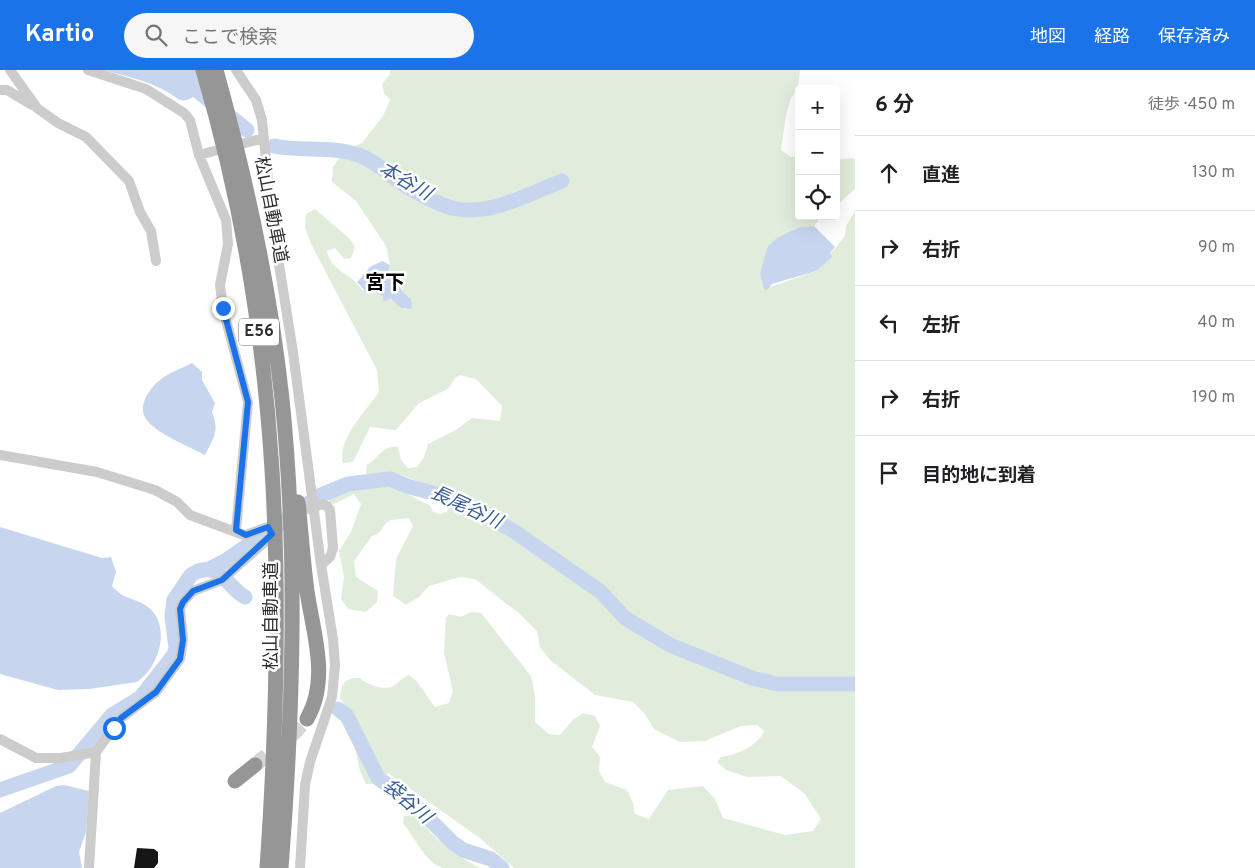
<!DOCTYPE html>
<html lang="ja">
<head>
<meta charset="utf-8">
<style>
  body { margin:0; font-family:Overpass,"Noto Sans JP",sans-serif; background:#f6f6f6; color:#202124 }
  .controls { position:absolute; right:15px; top:15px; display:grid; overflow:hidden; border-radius:5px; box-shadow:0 5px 20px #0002 }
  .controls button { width:45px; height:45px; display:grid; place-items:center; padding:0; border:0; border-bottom:1px solid #e0e0e0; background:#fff; color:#202124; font:25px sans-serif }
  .stop { position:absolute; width:15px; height:15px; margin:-11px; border:4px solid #1a73e8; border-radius:50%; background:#fff }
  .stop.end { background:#1a73e8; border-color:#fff; box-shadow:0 1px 5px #0008 }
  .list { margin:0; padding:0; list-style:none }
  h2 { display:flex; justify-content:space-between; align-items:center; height:65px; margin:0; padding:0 20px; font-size:21px }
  h2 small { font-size:16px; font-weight:400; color:#757577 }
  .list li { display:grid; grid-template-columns:32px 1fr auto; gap:15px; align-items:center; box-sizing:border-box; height:75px; padding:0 20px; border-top:1px solid #e0e0e0 }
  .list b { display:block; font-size:19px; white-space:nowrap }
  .list em { font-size:16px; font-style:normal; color:#757577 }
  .icon { flex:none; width:28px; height:28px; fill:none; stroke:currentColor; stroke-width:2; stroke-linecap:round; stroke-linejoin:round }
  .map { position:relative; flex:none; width:855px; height:798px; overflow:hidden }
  header { display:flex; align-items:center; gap:30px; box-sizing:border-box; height:70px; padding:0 25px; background:#1a73e8; color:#fff }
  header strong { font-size:24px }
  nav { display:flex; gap:28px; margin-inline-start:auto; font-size:18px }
  .search { width:350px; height:45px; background:#f6f6f6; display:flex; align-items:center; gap:12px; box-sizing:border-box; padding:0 18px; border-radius:28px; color:#757577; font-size:19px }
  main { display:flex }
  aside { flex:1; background:#fff }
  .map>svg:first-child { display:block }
  .green { fill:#e1eddc }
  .water { fill:#c7d6ee }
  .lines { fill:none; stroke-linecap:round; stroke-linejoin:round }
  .river { stroke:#c7d6ee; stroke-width:15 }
  .building { fill:#161616 }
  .highway-tunnel { stroke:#d5d5d5; stroke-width:15; stroke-dasharray:15 8; stroke-linecap:butt }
  .minor { stroke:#ccc; stroke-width:10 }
  .highway { stroke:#969696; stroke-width:15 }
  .route { stroke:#1a73e8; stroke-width:6 }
  .labels { text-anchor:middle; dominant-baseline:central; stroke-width:5; stroke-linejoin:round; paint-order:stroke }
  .shield { fill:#fff; stroke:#6d6d6d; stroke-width:1 }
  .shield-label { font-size:16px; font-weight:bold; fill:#2f2f2f }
  .street-label { font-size:18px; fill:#2f2f2f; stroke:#fff }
  .water-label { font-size:19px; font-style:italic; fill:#385d96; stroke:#fff }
  .quarter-label { font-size:20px; font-weight:bold; fill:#000; stroke:#fff }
</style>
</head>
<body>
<header>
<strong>Kartio</strong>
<div class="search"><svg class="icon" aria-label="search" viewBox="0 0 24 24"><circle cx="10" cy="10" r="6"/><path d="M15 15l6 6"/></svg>ここで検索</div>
<nav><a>地図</a><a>経路</a><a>保存済み</a></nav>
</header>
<main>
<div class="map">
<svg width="855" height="798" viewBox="0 0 855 798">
  <rect width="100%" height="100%" fill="#fff"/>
  <!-- green -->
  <path class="green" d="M390 0H800L798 19 791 28 786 45 781 80 791 87 799 86V146H822L814 156 801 157 791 161 763 196 764 219 816 201 845 166 846 156 855 141V798H514L481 769 388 703 377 714H366L360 701 352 664 353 645 340 628C342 613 344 608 360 608 368 615 386 622 395 615 401 611 403 607 409 605 422 614 425 625 435 637L449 633 453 621 444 583 446 548 449 544 461 547 471 542 481 543 531 606 535 626V652L549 664 560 665 573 650 583 643 595 646 600 656 592 677 600 687 599 701 605 712 627 720 633 733 635 744 649 749 668 720 703 716 715 729 723 748 785 765 813 761 821 749 805 724 781 706 747 707 726 700 717 692 721 687C736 685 758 676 764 661L757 655 741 656 705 671 680 672 654 659 645 644 633 632 595 625 550 590 540 577 537 561 521 545 475 509 460 507 429 516 419 527 406 535 393 526 396 489 413 456 409 448 391 450 386 453 379 463 372 466 354 491 356 507 378 521 377 532 366 542 348 539 341 529 344 507 339 481 351 462 361 434 354 424 334 434 330 433 328 426C339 418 375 408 388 413 403 419 415 430 430 435L433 442 440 444 448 441V433L439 427 430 416 401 405 374 407 366 403 367 395C379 388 382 375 398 377L401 390 408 398 417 397 424 387 428 374 456 360 472 348 500 351 502 336 476 309 460 305 455 308 448 319 419 333 396 360 370 357 353 392 343 393C337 369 366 341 379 322L377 300 311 174 305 157 306 144 315 139 349 168 355 177 351 188 344 189 335 178 327 181C331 202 352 203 362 220H372L391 229 406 240 402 219 388 203 390 195 386 176 356 131 332 112 333 97 344 81 362 73 383 46 390 30 384 23 382 14 390 4Z
    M851 88 855 89V119L836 136V90Z
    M414 745 436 768 462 788 480 798H442C424 790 415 768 403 753L404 746Z"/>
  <!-- water -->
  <path class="water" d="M103 0H212V6C205 15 198 26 187 30 179 32 176 27 169 23 150 11 125 6 103 0Z
    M814 156 835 177 830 183 832 187 816 201 772 214 767 220 764 219 760 203 768 176 777 168 791 161 801 157Z
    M382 191 390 195 388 203 392 209H399C398 217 404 225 411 229L412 239 401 238 391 229 383 231V226L372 221 366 222 357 212 370 197Z
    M192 293 202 302V310L215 333 212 342C220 362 213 368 205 385 190 377 155 363 146 349 136 334 153 314 164 307 173 301 183 298 192 293Z
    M0 457 102 488 111 487 116 502 112 516C126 532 136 527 148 537 172 556 159 597 137 612L89 619 58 620 0 604Z
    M64 715 89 721 86 762 79 782 82 798H0V743L56 716Z"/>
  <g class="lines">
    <!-- river -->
    <path class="river" d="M150 0 199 22 247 60
      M274 76C302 82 333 75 361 86 382 95 393 109 411 119 425 127 441 136 457 139 492 145 531 123 562 111
      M213 501C227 506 232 520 245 527
      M338 639 347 646 378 708 419 739 453 773 463 780 491 789 502 798
      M0 720 69 696 112 645 141 627 174 585 176 578 172 546 174 530 191 505 198 501 209 499 225 491 321 425 348 414 390 409 407 416 455 429 512 460 601 522 625 548 670 575 752 608 777 614H855"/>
  </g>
  <!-- building -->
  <path class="building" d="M137 778 154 779 158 782V793L154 798H134Z"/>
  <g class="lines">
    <!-- highway-tunnel -->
    <path class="highway-tunnel" d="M255 695 295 662 307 649"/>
    <!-- minor -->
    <path class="minor" d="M10 0 37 38 58 53 86 67 129 111 140 142 151 161 156 191
      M88 0 146 19 184 43 190 50 199 85 226 150 228 174 220 215 223 239 248 332 236 460
      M236 0 256 30 262 50 272 151 293 282 321 495 333 569 335 595 332 627 310 692 305 715 300 798
      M0 20H7L32 35
      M199 85 264 68
      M0 385 97 402 155 420 177 432 190 445 241 464 246 465 268 457 272 464
      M309 439 323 434 327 436 330 440 333 478 330 487 321 495
      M0 669 36 688H61L96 682 89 798
      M96 682 121 648 156 622 180 589 183 570 180 539 183 532 193 521 222 510 278 460"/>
    <!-- highway -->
    <path class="highway" d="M203 0C282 266 286 523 267 798
      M216 0C246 108 270 217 282 329 298 484 293 642 281 798
      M298 432C301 461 303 491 307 521 313 563 330 609 307 649
      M235 711 255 695"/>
  </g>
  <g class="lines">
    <!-- route -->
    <path class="route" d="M114 658 121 648 156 622 180 589 183 570 180 539 183 532 193 521 222 510 272 464 268 457 246 465 236 460 248 332 223 238"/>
  </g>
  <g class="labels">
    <!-- shield labels -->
    <rect class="shield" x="239" y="248.5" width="40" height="27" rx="4"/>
    <g class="shield-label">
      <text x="259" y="262">E56</text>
    </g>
    <!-- street labels -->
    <g class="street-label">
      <text transform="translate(270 140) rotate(79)">松山自動車道</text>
      <text transform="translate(272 546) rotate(-90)">松山自動車道</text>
    </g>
    <!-- water labels -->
    <g class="water-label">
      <text transform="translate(405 112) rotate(30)">本谷川</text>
      <text transform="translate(466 438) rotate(25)">長尾谷川</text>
      <text transform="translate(407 732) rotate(40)">袋谷川</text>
    </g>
    <!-- quarter labels -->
    <g class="quarter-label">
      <text x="385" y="214">宮下</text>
    </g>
  </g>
</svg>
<div class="controls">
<button>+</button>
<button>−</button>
<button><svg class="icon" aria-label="locate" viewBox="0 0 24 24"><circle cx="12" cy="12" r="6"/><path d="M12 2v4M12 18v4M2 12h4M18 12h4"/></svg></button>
</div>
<div class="stop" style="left:114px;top:658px"></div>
<div class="stop end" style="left:223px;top:238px"></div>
</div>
<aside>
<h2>6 分<small>徒歩 · 450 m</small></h2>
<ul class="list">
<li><svg class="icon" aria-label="ahead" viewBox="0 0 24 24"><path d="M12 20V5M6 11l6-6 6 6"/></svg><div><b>直進</b></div><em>130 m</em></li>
<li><svg class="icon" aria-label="right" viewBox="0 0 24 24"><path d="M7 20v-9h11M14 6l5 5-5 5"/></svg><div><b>右折</b></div><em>90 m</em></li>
<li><svg class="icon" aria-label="left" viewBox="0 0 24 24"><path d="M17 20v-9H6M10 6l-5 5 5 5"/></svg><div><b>左折</b></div><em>40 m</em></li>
<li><svg class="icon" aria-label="right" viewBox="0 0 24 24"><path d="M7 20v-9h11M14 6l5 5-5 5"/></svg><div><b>右折</b></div><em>190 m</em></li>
<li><svg class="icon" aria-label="arrive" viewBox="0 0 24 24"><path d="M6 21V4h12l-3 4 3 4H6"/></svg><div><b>目的地に到着</b></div></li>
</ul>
</aside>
</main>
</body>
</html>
